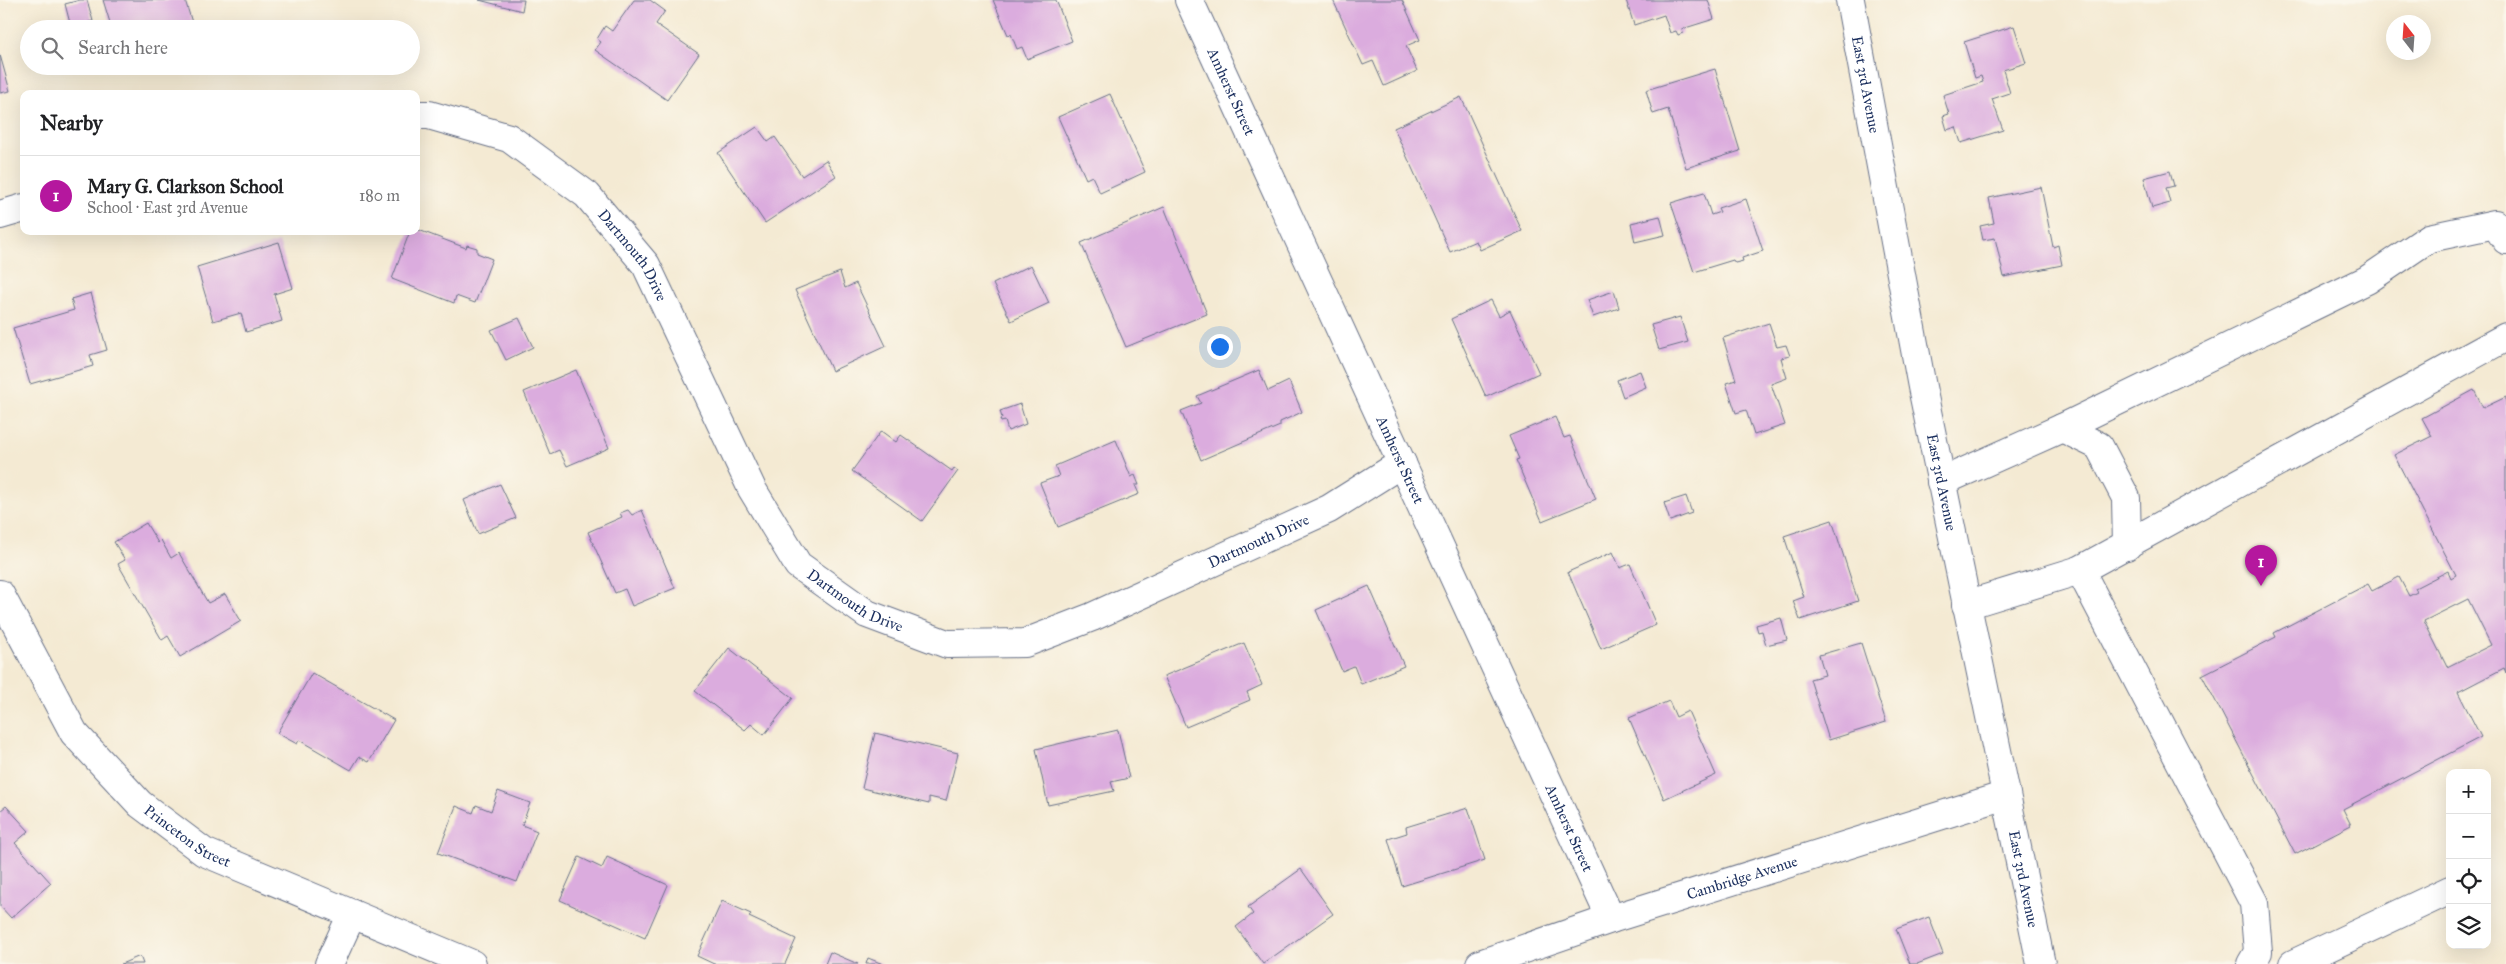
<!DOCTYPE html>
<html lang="en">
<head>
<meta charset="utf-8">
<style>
  body { margin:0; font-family:"IM FELL Great Primer",serif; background:#f2f2f2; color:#202124 }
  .controls { position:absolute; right:15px; bottom:15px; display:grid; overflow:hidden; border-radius:10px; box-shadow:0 5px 20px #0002 }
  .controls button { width:45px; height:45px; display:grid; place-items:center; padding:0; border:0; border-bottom:1px solid #e0e0e0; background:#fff; color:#202124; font:25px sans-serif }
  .compass { position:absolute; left:2386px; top:15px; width:45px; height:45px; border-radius:50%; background:#fff; box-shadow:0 5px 20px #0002; rotate:343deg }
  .you { position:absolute; left:1219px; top:346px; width:18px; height:18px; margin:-12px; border:4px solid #fff; border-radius:50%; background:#1a73e8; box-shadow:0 0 0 8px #1a73e833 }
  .badge { display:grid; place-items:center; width:32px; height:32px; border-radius:50%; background:#b5179e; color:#fff; font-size:16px; font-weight:700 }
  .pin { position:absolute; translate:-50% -41px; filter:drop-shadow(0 1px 2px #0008) }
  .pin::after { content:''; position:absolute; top:26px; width:18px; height:15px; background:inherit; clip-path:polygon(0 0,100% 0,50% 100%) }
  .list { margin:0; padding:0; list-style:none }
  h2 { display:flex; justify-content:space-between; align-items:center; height:65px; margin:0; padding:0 20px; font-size:21px }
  h2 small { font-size:16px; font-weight:400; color:#757577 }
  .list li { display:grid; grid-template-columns:32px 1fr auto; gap:15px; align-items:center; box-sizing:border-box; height:80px; padding:0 20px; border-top:1px solid #e0e0e0 }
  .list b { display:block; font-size:19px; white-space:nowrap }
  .list p { margin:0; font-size:16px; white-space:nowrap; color:#757577 }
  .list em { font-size:16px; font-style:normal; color:#757577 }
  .icon { flex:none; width:28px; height:28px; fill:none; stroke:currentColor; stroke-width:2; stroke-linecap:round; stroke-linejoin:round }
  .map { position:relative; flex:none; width:2506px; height:964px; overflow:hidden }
  .search { position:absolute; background:#fff; box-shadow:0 5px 20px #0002; left:20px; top:20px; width:400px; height:55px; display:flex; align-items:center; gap:12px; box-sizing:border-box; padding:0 18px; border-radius:28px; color:#757577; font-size:19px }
  .panel { position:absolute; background:#fff; box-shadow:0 5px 20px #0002; left:20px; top:90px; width:400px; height:145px; border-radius:10px }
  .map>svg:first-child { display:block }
  .building { fill:#dbacde; fill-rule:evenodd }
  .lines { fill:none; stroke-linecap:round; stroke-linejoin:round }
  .minor-casing { stroke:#677087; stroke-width:30 }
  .minor { stroke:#fff; stroke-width:28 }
  .labels { text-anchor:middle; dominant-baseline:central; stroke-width:4; stroke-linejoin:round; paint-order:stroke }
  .street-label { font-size:15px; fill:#1b2f5e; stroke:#fbf7ec }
</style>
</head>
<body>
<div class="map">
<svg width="2506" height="964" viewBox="0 0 2506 964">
  <rect width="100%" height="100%" fill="#fbf7ec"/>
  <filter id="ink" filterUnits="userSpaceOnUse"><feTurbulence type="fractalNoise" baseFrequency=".02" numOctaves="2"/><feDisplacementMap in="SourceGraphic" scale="10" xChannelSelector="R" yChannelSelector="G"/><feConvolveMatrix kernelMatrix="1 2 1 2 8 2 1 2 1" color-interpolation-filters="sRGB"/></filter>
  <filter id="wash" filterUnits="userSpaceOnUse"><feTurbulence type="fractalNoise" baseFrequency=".0096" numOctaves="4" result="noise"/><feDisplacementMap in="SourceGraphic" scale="20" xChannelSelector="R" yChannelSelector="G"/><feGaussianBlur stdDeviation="1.12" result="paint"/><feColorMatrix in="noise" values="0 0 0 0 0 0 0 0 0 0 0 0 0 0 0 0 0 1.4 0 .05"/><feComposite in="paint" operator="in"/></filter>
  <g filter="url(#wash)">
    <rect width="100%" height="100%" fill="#f4ead3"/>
    <g id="blocks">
      <!-- building -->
      <path class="building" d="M80 0H87L93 21 71 27 65 4Z
        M103 0H185L194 29H112Z
        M479 0H524L522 11Z
        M634 0H650L665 11 656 24 699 54 667 100 595 50 601 42 597 39 605 26 612 31Z
        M993 0H1056L1072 41 1027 59 1022 47 1017 49 1011 34 1008 35Z
        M1333 0H1402L1420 40 1406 46 1417 71 1384 86 1373 61 1363 65Z
        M1626 0H1708L1714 19 1682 29 1683 33 1678 35 1676 31 1670 33 1664 15 1634 25Z
        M2014 26 2026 63 2003 70 2010 93 1992 99 2003 130 1961 143 1956 127 1947 130 1943 116 1949 114 1943 95 1983 82 1981 76 1975 78 1964 42Z
        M0 55 10 91 0 93Z
        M1715 69 1740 151 1686 168 1668 109 1653 114 1646 90Z
        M1110 94 1145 172 1100 193 1092 176 1086 179 1058 117Z
        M1461 97 1522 231 1480 250 1476 241 1450 252 1394 128Z
        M757 127 768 142 775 137 802 176 826 160 836 176 765 223 718 153Z
        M2170 171 2174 186 2166 188 2170 203 2152 208 2144 178Z
        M2041 187 2053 247 2058 245 2062 265 2004 277 1995 238 1983 240 1980 226 1994 223 1989 198Z
        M1704 193 1711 215 1720 212 1718 208 1746 199 1763 251 1742 258 1743 261 1735 263 1733 260 1694 272 1671 203Z
        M1164 207 1207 314 1126 347 1081 243Z
        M1660 216 1665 235 1635 242 1631 223Z
        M416 229 466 248 467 245 477 248V253L492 259 475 303 456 296 454 303 392 279 410 231H416Z
        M279 242 293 288 274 294 282 321 246 332 241 313 213 321 197 267Z
        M1031 265 1049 303 1011 321 993 284Z
        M840 272 845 288 856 283 886 346 832 371 795 290Z
        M1614 291 1619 308 1593 317 1587 300Z
        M91 293 107 350 90 355 93 366 30 384 13 328 74 310 71 299Z
        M1491 300 1499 316 1510 310 1539 373 1486 397 1451 319Z
        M1680 317 1688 342 1659 350 1651 325Z
        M519 318 533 347 506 360 491 330Z
        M1769 323 1777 347 1786 345 1790 356 1781 358 1787 378 1771 384 1785 425 1754 435 1746 410 1736 413 1726 383 1736 380 1723 338Z
        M576 370 609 448 567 466 559 450 550 454 524 392Z
        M1259 370 1268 391 1289 381 1302 412 1280 422V426L1201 460 1181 411 1201 403 1197 396Z
        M1640 371 1646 387 1623 397 1617 380Z
        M2474 390 2483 408 2506 397V673L2504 668 2458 692 2481 737 2343 809 2351 825 2295 854 2202 675 2276 637 2274 633 2368 584 2372 591 2399 577 2409 596 2417 592 2415 588 2448 571 2451 578 2456 575 2394 455 2432 436 2422 418ZM2468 599 2491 645 2447 667 2424 621Z
        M1020 404 1026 424 1008 431 1005 421 1001 422 1000 419 1002 418 1000 411Z
        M1555 417 1564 438 1570 436 1596 499 1542 521 1516 460 1519 459 1509 436Z
        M881 431 896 442 901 435 952 471 954 468 958 471 922 521 852 471Z
        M1116 440 1131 477 1135 475 1139 485H1135L1139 494 1058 527 1040 483 1059 476 1055 466Z
        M500 484 516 518 478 534 464 500Z
        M1686 496 1692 513 1670 521 1664 503Z
        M628 510 632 515 642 510 675 588 632 606 625 589 615 593 588 532 622 517 620 513Z
        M1832 520 1858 601 1800 620 1793 601 1804 597 1784 536Z
        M146 523 158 543 161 540 171 558 179 553 208 603 225 594 241 621 180 657 168 636 162 640 118 564 125 560 114 542Z
        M1613 552 1620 568 1630 564 1656 625 1601 649 1568 572Z
        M1369 586 1404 666 1361 684 1354 666 1342 671 1316 610Z
        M1781 618 1787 640 1766 645 1762 631 1758 632 1756 625Z
        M1244 643 1262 685 1247 692 1250 700 1186 727 1164 676Z
        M1861 643 1886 722 1829 740 1810 679 1825 675 1819 655Z
        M729 648 793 698 764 735 751 724 745 730 695 691Z
        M312 673 394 720 369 762 359 757 351 770 299 740 297 744 277 733Z
        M1669 701 1676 717 1688 711 1716 775 1664 799 1629 718Z
        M1118 730 1129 778 1111 782 1114 791 1048 805 1036 749Z
        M875 733 958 753 946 801 929 797V804L862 788Z
        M498 791 530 803 522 825 537 831 517 882 438 853 456 806 473 813 476 805 491 811Z
        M6 806 29 831 15 843 51 883 11 918 0 906V811Z
        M1468 808 1485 860 1402 886 1388 839 1407 833 1406 827Z
        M579 857 602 868 607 857 668 885 645 938 560 900Z
        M1301 869 1333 914 1263 964 1236 927 1253 914 1248 907Z
        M722 901 751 914 749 917 796 939 785 964H714L697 956Z
        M1929 917 1943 954 1917 964H1910L1896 929Z
        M830 952 858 964H825Z
        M140 956 143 964H121Z
        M868 958 883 964H866Z"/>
    </g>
  </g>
  <g filter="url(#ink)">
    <use href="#blocks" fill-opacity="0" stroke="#677087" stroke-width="1"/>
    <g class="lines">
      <!-- minor casing -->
      <g class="minor-casing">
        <g id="minor">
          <path id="s1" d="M1189 0 1611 919"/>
          <path id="s2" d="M1850 0 1922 387 2041 964"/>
          <path id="s3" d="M416 115H429L509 138 587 195 646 265 752 489 798 565 867 614 947 644 1025 643 1092 617 1329 509 1402 463"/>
          <path d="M0 215 24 208"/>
          <path d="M2062 428 2099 446 2126 498 2127 546"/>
          <path d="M1941 482 2062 428 2367 280 2429 238 2495 224 2506 240"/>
          <path d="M2080 570 2254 903 2258 952 2251 964"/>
          <path id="s4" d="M0 594 74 733 140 804 204 852 472 964"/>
          <path d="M1966 605 2080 570 2506 337"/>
          <path d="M329 964 352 914"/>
          <path id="s5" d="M1480 964 1611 919 2006 795"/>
          <path d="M2293 964 2450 890"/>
        </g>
      </g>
      <!-- minor -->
      <use href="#minor" class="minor"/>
    </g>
  </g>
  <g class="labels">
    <!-- street labels -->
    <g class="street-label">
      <text stroke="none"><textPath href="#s2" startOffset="86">East 3rd Avenue</textPath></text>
      <text stroke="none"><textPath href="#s1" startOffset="101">Amherst Street</textPath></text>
      <text stroke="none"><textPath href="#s3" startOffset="269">Dartmouth Drive</textPath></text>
      <text stroke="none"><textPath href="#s1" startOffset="506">Amherst Street</textPath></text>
      <text stroke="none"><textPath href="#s2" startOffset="491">East 3rd Avenue</textPath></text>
      <text stroke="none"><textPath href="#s3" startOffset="1124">Dartmouth Drive</textPath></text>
      <text stroke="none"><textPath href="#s3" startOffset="689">Dartmouth Drive</textPath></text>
      <text stroke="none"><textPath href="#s1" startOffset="911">Amherst Street</textPath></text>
      <text stroke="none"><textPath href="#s4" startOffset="312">Princeton Street</textPath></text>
      <text stroke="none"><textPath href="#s5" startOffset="276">Cambridge Avenue</textPath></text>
      <text stroke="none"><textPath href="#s2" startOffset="896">East 3rd Avenue</textPath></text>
    </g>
  </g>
</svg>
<div class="controls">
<button>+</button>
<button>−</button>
<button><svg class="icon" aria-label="locate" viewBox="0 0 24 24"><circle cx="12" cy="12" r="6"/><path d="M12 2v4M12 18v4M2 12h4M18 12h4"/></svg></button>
<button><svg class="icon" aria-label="layers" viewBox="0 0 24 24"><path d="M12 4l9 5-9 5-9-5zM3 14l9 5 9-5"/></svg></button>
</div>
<svg class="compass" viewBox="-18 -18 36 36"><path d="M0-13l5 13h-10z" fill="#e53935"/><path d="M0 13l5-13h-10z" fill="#757577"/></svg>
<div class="you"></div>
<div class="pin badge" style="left:2261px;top:586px">1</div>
<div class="search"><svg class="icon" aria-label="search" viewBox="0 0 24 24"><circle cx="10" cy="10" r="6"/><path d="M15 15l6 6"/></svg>Search here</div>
<section class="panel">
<h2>Nearby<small></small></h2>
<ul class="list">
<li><span class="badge">1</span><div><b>Mary G. Clarkson School</b><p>School · East 3rd Avenue</p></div><em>180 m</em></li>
</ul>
</section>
</div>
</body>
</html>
